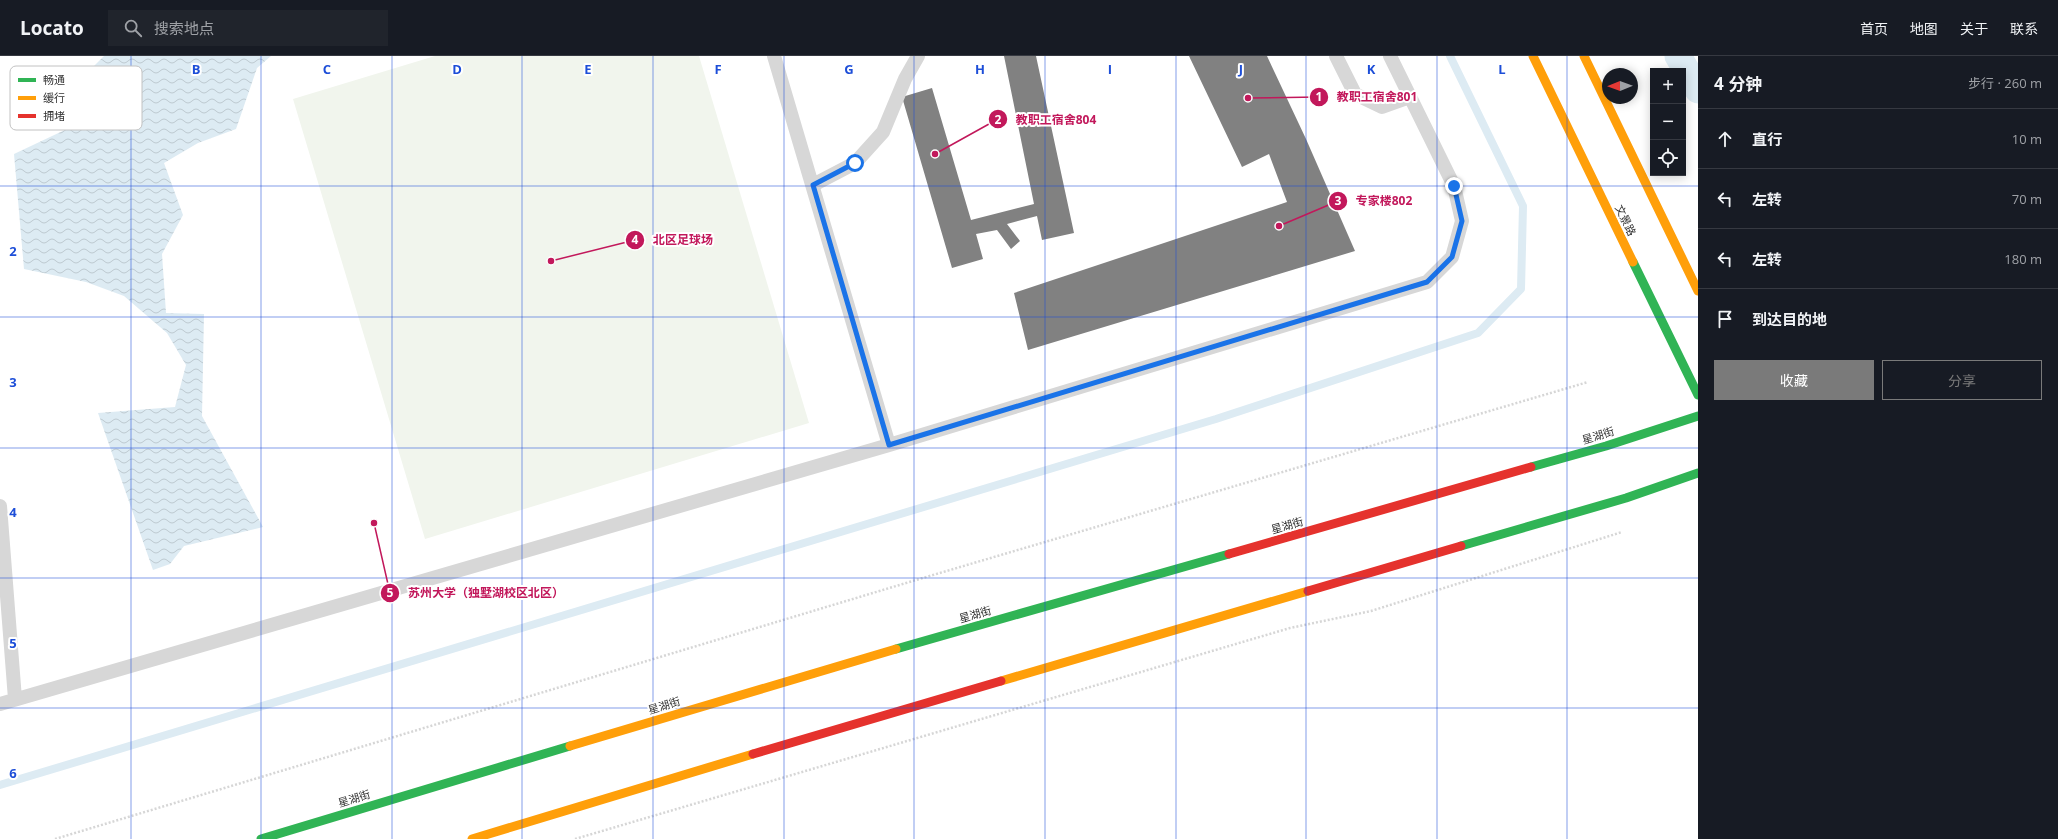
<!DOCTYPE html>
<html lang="zh">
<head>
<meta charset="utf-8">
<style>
  body { margin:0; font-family:"Open Sans","Noto Sans SC",sans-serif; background:#20242c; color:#f1f3f6 }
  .controls { position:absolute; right:12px; top:12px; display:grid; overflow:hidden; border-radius:0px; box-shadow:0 2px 10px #0003 }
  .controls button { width:36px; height:36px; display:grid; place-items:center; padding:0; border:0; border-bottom:1px solid #363941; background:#171b24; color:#f1f3f6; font:20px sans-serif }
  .compass { position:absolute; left:1602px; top:12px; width:36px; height:36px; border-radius:50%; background:#171b24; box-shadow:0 2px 10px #0003; rotate:269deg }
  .stop { position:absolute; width:12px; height:12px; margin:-9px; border:3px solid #1a73e8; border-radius:50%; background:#fff }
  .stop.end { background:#1a73e8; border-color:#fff; box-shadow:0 1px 4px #0008 }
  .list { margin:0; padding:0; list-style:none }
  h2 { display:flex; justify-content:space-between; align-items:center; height:52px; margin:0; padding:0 16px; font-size:17px }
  h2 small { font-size:13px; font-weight:400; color:#9ea1a6 }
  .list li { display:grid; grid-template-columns:26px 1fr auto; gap:12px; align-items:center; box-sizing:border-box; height:60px; padding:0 16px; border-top:1px solid #363941 }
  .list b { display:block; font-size:15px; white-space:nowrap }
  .list em { font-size:13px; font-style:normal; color:#9ea1a6 }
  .actions { display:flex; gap:8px; padding:12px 16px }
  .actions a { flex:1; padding:9px 0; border:1px solid #7a7a7a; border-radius:0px; text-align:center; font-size:14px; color:#7a7a7a }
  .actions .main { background:#7a7a7a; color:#fff }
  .icon { flex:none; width:22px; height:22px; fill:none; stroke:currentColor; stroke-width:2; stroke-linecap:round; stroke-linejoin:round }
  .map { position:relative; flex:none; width:1698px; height:783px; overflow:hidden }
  header { display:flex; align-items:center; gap:24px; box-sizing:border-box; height:56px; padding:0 20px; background:#171b24; border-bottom:1px solid #363941 }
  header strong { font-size:19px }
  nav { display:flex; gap:22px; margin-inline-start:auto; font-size:14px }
  .search { width:280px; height:36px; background:#20242c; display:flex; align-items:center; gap:10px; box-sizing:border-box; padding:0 14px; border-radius:0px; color:#9ea1a6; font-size:15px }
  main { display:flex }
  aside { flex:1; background:#171b24 }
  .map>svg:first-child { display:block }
  .grass { fill:#f1f5ed }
  .water { fill:url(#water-waves) }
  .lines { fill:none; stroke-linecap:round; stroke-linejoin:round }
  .stream { stroke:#ddebf3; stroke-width:8 }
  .canal { stroke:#ddebf3; stroke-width:27 }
  .building { fill:#818181 }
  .path { stroke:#d6d6d6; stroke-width:2.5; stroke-dasharray:2 2; stroke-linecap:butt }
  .lane { stroke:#d7d7d7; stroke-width:14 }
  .fast { stroke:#30b455; stroke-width:9 }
  .slow { stroke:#ff9f0a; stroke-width:9 }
  .jam { stroke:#e5322d; stroke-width:9 }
  .route { stroke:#1a73e8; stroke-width:5 }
  .grid { fill:none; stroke:#1d4ed8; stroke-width:1; stroke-opacity:0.55 }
  .labels { text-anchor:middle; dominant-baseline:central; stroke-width:4; stroke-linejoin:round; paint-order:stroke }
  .street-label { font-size:11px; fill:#333; stroke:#fff }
  .key { fill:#fff; stroke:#c2c2c2; stroke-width:1 }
  .key-label { font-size:11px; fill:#333 }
  .grid-label { font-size:13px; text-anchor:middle; font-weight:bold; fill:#1d4ed8; stroke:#fff; stroke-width:4; stroke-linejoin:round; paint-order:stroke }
  .leader { fill:none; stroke:#c2185b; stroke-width:1.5 }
  .callout-dot { fill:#c2185b; stroke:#fff; stroke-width:1.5 }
  .mark-label { font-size:12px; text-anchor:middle; font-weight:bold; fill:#fff }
  .callout-label { font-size:12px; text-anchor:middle; font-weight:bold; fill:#c2185b; stroke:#fff; stroke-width:4; stroke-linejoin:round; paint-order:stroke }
</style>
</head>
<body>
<header>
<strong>Locato</strong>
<div class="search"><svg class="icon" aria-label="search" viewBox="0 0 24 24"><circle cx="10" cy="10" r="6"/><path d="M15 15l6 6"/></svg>搜索地点</div>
<nav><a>首页</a><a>地图</a><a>关于</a><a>联系</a></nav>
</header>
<main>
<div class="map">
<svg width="1698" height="783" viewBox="0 0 1698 783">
  <defs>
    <pattern id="water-waves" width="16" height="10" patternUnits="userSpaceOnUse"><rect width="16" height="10" fill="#ddebf3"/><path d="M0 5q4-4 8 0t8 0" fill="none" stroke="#becad1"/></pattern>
  </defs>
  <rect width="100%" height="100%" fill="#fff"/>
  <!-- grass -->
  <path class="grass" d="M435 0H699L809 367 425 483 293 43Z"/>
  <!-- water -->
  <path class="water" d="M104 0H271L257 12 236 73 198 87 164 107 183 159 162 198 166 257 204 258 202 360 263 471 184 490 170 508 153 514 98 357 175 351 186 309 167 277 124 240 86 226 24 213 14 98 69 72 88 38 87 17Z"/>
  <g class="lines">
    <!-- stream -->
    <path class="stream" d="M0 729 1216 363 1478 277 1521 233 1523 150 1450 0"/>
    <!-- canal -->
    <path class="canal" d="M1678 0 1698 34"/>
  </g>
  <!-- building -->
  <path class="building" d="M1004 0H1036L1074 177 1042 184 1037 160 1007 168 1020 185 1011 193 997 174 976 178 983 203 952 212 902 41 932 32 971 164 1034 148Z
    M1189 0H1267L1306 83 1355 195 1028 294 1014 237 1287 146 1269 98 1242 111Z"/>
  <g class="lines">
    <!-- path -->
    <path class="path" d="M55 783 916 524 1588 326
      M575 783 1290 572 1371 555 1622 476"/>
    <!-- lane -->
    <path class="lane" d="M774 0 889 389
      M1336 0 1355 38 1382 51 1410 41
      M813 129 855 107 883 76 905 23 918 0
      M0 450 15 643
      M0 648 889 389 1427 226 1452 201 1462 165 1454 130 1390 0"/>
    <!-- fast -->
    <path class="fast" d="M1633 206 1698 339
      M1531 411 1606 390 1698 360
      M1461 490 1626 442 1698 417
      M896 593 1229 498
      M261 783 570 690"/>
    <!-- slow -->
    <path class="slow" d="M1533 0 1633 206
      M1584 0 1698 235
      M1001 625 1308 535
      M570 690 896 593
      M472 783 753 698"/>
    <!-- jam -->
    <path class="jam" d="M1229 498 1531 411
      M1308 535 1461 490
      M753 698 1001 625"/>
  </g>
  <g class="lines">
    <!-- route -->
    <path class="route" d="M855 107 813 129 889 389 1427 226 1452 201 1462 165 1454 130"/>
  </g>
  <!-- grid -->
  <path class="grid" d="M131 0V783M261 0V783M392 0V783M522 0V783M653 0V783M784 0V783M914 0V783M1045 0V783M1176 0V783M1306 0V783M1437 0V783M1567 0V783M0 130H1698M0 261H1698M0 392H1698M0 522H1698M0 652H1698"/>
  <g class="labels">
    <!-- street labels -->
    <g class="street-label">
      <text transform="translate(1626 164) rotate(64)">文景路</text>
      <text transform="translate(1598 379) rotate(-17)">星湖街</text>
      <text transform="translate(1287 469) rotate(-16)">星湖街</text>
      <text transform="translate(975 558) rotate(-16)">星湖街</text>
      <text transform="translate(664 649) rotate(-17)">星湖街</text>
      <text transform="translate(354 742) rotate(-17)">星湖街</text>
    </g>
  </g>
  <!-- legend -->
  <rect x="10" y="10" width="132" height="64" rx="6" class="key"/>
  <rect x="18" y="22" width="18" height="4" fill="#30b455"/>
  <rect x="18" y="40" width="18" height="4" fill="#ff9f0a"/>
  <rect x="18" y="58" width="18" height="4" fill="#e5322d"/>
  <g class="key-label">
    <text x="43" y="28">畅通</text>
    <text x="43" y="46">缓行</text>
    <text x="43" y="64">拥堵</text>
  </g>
  <g class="grid-label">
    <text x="196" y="18">B</text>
    <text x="327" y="18">C</text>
    <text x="457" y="18">D</text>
    <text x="588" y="18">E</text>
    <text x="718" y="18">F</text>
    <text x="849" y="18">G</text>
    <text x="980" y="18">H</text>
    <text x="1110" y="18">I</text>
    <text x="1241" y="18">J</text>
    <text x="1371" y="18">K</text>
    <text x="1502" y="18">L</text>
    <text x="13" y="200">2</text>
    <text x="13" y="331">3</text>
    <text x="13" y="461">4</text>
    <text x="13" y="592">5</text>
    <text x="13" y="722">6</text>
  </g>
  <!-- callouts -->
  <path class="leader" d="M1248 42L1319 41M935 98L998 63M1279 170L1338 145M551 205L635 184M374 467L390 537"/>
  <g class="callout-dot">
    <circle cx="1248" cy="42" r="4"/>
    <circle cx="935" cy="98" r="4"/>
    <circle cx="1279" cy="170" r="4"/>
    <circle cx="551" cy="205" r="4"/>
    <circle cx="374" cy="467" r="4"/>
    <circle cx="1319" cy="41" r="10"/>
    <circle cx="998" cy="63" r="10"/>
    <circle cx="1338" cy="145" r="10"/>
    <circle cx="635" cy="184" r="10"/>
    <circle cx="390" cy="537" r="10"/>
  </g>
  <g class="mark-label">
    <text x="1319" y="45">1</text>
    <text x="998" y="68">2</text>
    <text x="1338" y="149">3</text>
    <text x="635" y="188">4</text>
    <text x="390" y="541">5</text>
  </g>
  <g class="callout-label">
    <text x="1377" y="45">教职工宿舍801</text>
    <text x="1056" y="68">教职工宿舍804</text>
    <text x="1384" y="149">专家楼802</text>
    <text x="683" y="188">北区足球场</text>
    <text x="486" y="541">苏州大学（独墅湖校区北区）</text>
  </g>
</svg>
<div class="controls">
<button>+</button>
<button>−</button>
<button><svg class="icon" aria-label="locate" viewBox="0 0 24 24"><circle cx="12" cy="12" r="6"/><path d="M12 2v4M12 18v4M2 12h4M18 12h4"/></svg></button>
</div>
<svg class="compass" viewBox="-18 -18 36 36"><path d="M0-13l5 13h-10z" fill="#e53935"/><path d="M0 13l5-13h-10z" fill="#9ea1a6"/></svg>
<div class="stop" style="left:855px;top:107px"></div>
<div class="stop end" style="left:1454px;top:130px"></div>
</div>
<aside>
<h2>4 分钟<small>步行 · 260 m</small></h2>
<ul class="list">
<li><svg class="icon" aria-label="ahead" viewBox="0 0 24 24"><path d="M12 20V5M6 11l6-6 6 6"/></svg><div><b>直行</b></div><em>10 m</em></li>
<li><svg class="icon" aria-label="left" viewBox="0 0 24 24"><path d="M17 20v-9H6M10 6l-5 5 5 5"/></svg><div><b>左转</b></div><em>70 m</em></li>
<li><svg class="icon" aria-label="left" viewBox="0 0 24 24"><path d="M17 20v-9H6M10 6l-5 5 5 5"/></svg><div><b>左转</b></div><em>180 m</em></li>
<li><svg class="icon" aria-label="arrive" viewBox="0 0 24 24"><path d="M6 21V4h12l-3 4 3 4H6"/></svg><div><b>到达目的地</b></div></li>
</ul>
<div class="actions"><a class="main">收藏</a><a>分享</a></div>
</aside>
</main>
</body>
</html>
